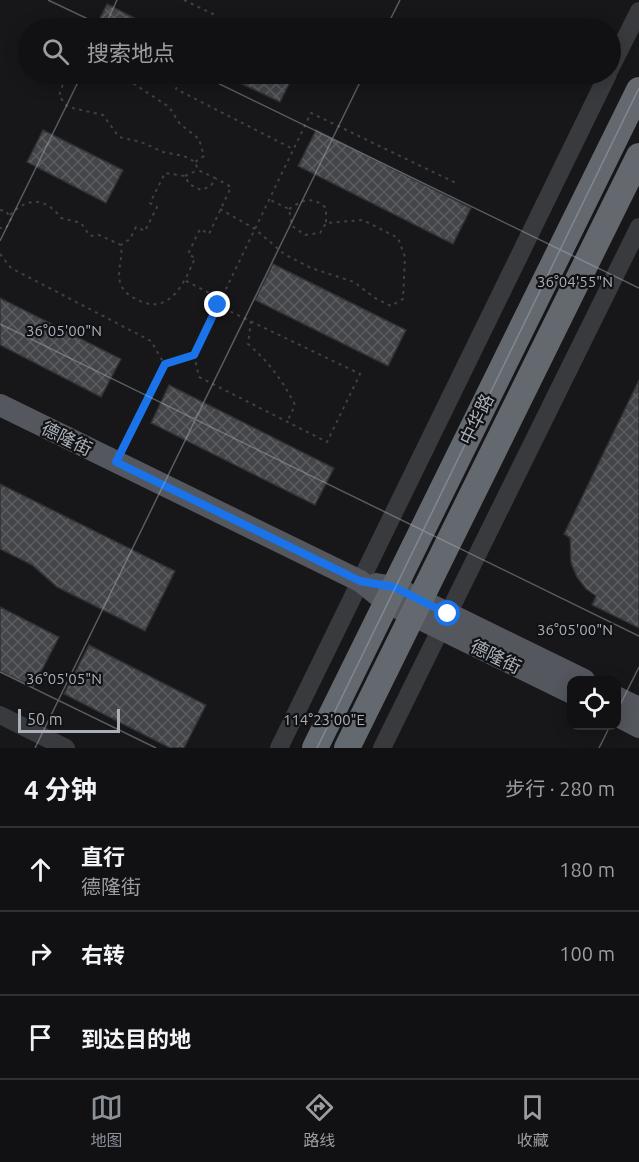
<!DOCTYPE html>
<html lang="zh">
<head>
<meta charset="utf-8">
<style>
  body { margin:0; font-family:Ubuntu,"Noto Sans SC",sans-serif; background:#1e1f21; color:#f1f3f6 }
  .controls { position:absolute; right:18px; bottom:18px; display:grid; overflow:hidden; border-radius:12px; box-shadow:0 3px 15px #0003 }
  .controls button { width:54px; height:54px; display:grid; place-items:center; padding:0; border:0; border-bottom:2px solid #303133; background:#111113; color:#f1f3f6; font:30px sans-serif }
  .scale { position:absolute; left:18px; bottom:15px; width:102px; box-sizing:border-box; padding-left:6px; border:3px solid #a9b0b9; border-top:0; font-size:16px; line-height:21px; white-space:nowrap; color:#a9b0b9; -webkit-text-stroke:4px #121214; paint-order:stroke }
  .stop { position:absolute; width:18px; height:18px; margin:-14px; border:4px solid #1a73e8; border-radius:50%; background:#fff }
  .stop.end { background:#1a73e8; border-color:#fff; box-shadow:0 2px 6px #0008 }
  .list { margin:0; padding:0; list-style:none }
  h2 { display:flex; justify-content:space-between; align-items:center; height:78px; margin:0; padding:0 24px; font-size:26px }
  h2 small { font-size:20px; font-weight:400; color:#9c9da0 }
  .list li { display:grid; grid-template-columns:39px 1fr auto; gap:18px; align-items:center; box-sizing:border-box; height:84px; padding:0 24px; border-top:2px solid #303133 }
  .list b { display:block; font-size:22px; white-space:nowrap }
  .list p { margin:0; font-size:20px; white-space:nowrap; color:#9c9da0 }
  .list em { font-size:20px; font-style:normal; color:#9c9da0 }
  .icon { flex:none; width:33px; height:33px; fill:none; stroke:currentColor; stroke-width:2; stroke-linecap:round; stroke-linejoin:round }
  .map { position:relative; flex:none; width:639px; height:748px; overflow:hidden }
  .search { position:absolute; background:#111113; box-shadow:0 3px 15px #0003; left:18px; right:18px; top:18px; height:66px; display:flex; align-items:center; gap:15px; box-sizing:border-box; padding:0 21px; border-radius:33px; color:#9c9da0; font-size:22px }
  .sheet { height:330px; background:#111113 }
  nav { display:flex; justify-content:space-around; align-items:center; box-sizing:border-box; height:84px; border-top:2px solid #303133; background:#111113; font-size:16px; color:#9c9da0 }
  nav a { display:grid; justify-items:center; gap:3px }
  nav .on { color:#8c9099 }
  .map>svg:first-child { display:block }
  .building { fill:url(#building-cross-hatch); stroke:#313135; stroke-width:1.5 }
  .lines { fill:none; stroke-linecap:round; stroke-linejoin:round }
  .path { stroke:#3e4145; stroke-width:2; stroke-dasharray:3 4.5; stroke-linecap:butt }
  .minor { stroke:#383a3e; stroke-width:18 }
  .major { stroke:#54575d; stroke-width:22 }
  .highway { stroke:#64686f; stroke-width:26 }
  .route { stroke:#1a73e8; stroke-width:8 }
  .ticks { fill:none; stroke:#a9b0b9; stroke-width:1.5; stroke-opacity:0.45 }
  .labels { text-anchor:middle; dominant-baseline:central; stroke-width:4.5; stroke-linejoin:round; paint-order:stroke }
  .street-label { font-size:18px; fill:#a9b0b9; stroke:#121214 }
  .ticks-label { font-size:15px; text-anchor:middle; fill:#a9b0b9; stroke:#121214; stroke-width:4.5; stroke-linejoin:round; paint-order:stroke }
</style>
</head>
<body>
<div class="map">
<svg width="639" height="748" viewBox="0 0 639 748">
  <defs>
    <pattern id="building-cross-hatch" width="8" height="8" patternUnits="userSpaceOnUse" patternTransform="scale(1.5)"><rect width="8" height="8" fill="#434549"/><path d="M0 0l8 8M0 8l8-8" fill="none" stroke="#5b5d61"/></pattern>
  </defs>
  <rect width="100%" height="100%" fill="#171719"/>
  <!-- building -->
  <path class="building" d="M107 4 154 28H95Z
    M221 74H294L280 102Z
    M43 130 123 170 106 203 27 162Z
    M316 130 471 208 453 244 298 166Z
    M273 264 406 330 388 366 255 300Z
    M0 298 121 359 101 397 0 345Z
    M639 380V628L592 605 596 596 586 589 577 577 571 563 570 538 564 534Z
    M169 385 334 468 315 505 151 423Z
    M0 484 175 571 145 631 57 587 32 565 0 549Z
    M0 607 59 637 33 687 0 671Z
    M89 645 206 705 184 748H170L64 694Z"/>
  <g class="lines">
    <!-- path -->
    <path class="path" d="M184 0 213 14 206 28
      M103 74C94 83 84 85 72 79L63 84 59 96 68 107 103 115 119 137 141 142 163 152 184 156 195 162 198 170 215 178
      M113 74 125 78 169 107 180 124 199 139 204 156 195 162
      M184 74 176 89 293 149
      M185 176 198 170
      M220 209 255 229 284 254 311 268 354 282 375 298 391 306 403 299 405 257 398 238 363 220 326 223 320 233 305 235 292 226 289 209 270 200
      M289 209C304 199 312 196 326 208V223
      M0 210 6 211 11 219 6 228H0
      M10 215C28 197 45 197 61 218L81 223 90 236 99 235 121 245C123 258 117 270 120 282 122 290 129 296 136 299 169 318 185 282 195 258L188 254 200 229 209 234 231 187 215 178 211 186 201 190 189 184 185 176 165 173 150 203 157 207 145 231 136 227 130 239 121 245
      M0 254 11 268 151 341 165 365
      M186 281 221 299
      M251 321 248 344C269 362 283 381 295 405L287 422
      M194 355 199 377 327 442 360 374 219 306
      M124 446 165 364 194 355 311 113 456 183"/>
    <!-- minor -->
    <path class="minor" d="M610 69 639 11
      M0 715 66 748
      M279 748 608 74
      M382 748 639 227"/>
    <!-- major -->
    <path class="major" d="M0 405 360 581 386 602 572 693
      M376 584 394 587 584 680
      M616 697 639 708
      M616 715 639 727"/>
    <!-- highway -->
    <path class="highway" d="M315 748 639 90
      M347 748 639 156"/>
  </g>
  <g class="lines">
    <!-- route -->
    <path class="route" d="M218 305 194 355 165 364 116 462 360 581 394 587 448 614"/>
  </g>
  <!-- ticks -->
  <path class="ticks" d="M48 0 107 28M104 28 117 0M386 28 400 0M199 74 639 288M0 241 82 74M0 324 639 636M0 672 156 748M616 713 639 667M35 748 364 74M317 748 639 88M599 748 610 726"/>
  <g class="labels">
    <!-- street labels -->
    <g class="street-label">
      <text transform="translate(476 419) rotate(-64)">中华路</text>
      <text transform="translate(67 438) rotate(26)">德隆街</text>
      <text transform="translate(496 656) rotate(26)">德隆街</text>
    </g>
  </g>
  <g class="ticks-label">
    <text x="575" y="287">36°04'55"N</text>
    <text x="64" y="336">36°05'00"N</text>
    <text x="575" y="635">36°05'00"N</text>
    <text x="64" y="684">36°05'05"N</text>
    <text x="324" y="725">114°23'00"E</text>
  </g>
</svg>
<div class="controls">
<button><svg class="icon" aria-label="locate" viewBox="0 0 24 24"><circle cx="12" cy="12" r="6"/><path d="M12 2v4M12 18v4M2 12h4M18 12h4"/></svg></button>
</div>
<div class="scale">50 m</div>
<div class="stop" style="left:448px;top:614px"></div>
<div class="stop end" style="left:218px;top:305px"></div>
<div class="search"><svg class="icon" aria-label="search" viewBox="0 0 24 24"><circle cx="10" cy="10" r="6"/><path d="M15 15l6 6"/></svg>搜索地点</div>
</div>
<section class="sheet">
<h2>4 分钟<small>步行 · 280 m</small></h2>
<ul class="list">
<li><svg class="icon" aria-label="ahead" viewBox="0 0 24 24"><path d="M12 20V5M6 11l6-6 6 6"/></svg><div><b>直行</b><p>德隆街</p></div><em>180 m</em></li>
<li><svg class="icon" aria-label="right" viewBox="0 0 24 24"><path d="M7 20v-9h11M14 6l5 5-5 5"/></svg><div><b>右转</b></div><em>100 m</em></li>
<li><svg class="icon" aria-label="arrive" viewBox="0 0 24 24"><path d="M6 21V4h12l-3 4 3 4H6"/></svg><div><b>到达目的地</b></div></li>
</ul>
</section>
<nav>
<a class="on"><svg class="icon" aria-label="map" viewBox="0 0 24 24"><path d="M3 6l6-2 6 2 6-2v14l-6 2-6-2-6 2zM9 4v14M15 6v14"/></svg>地图</a>
<a><svg class="icon" aria-label="directions" viewBox="0 0 24 24"><path d="M12 3l9 9-9 9-9-9zM9 14v-3h6M13 9l2 2-2 2"/></svg>路线</a>
<a><svg class="icon" aria-label="saved" viewBox="0 0 24 24"><path d="M7 4h10v16l-5-4-5 4z"/></svg>收藏</a>
</nav>
</body>
</html>
